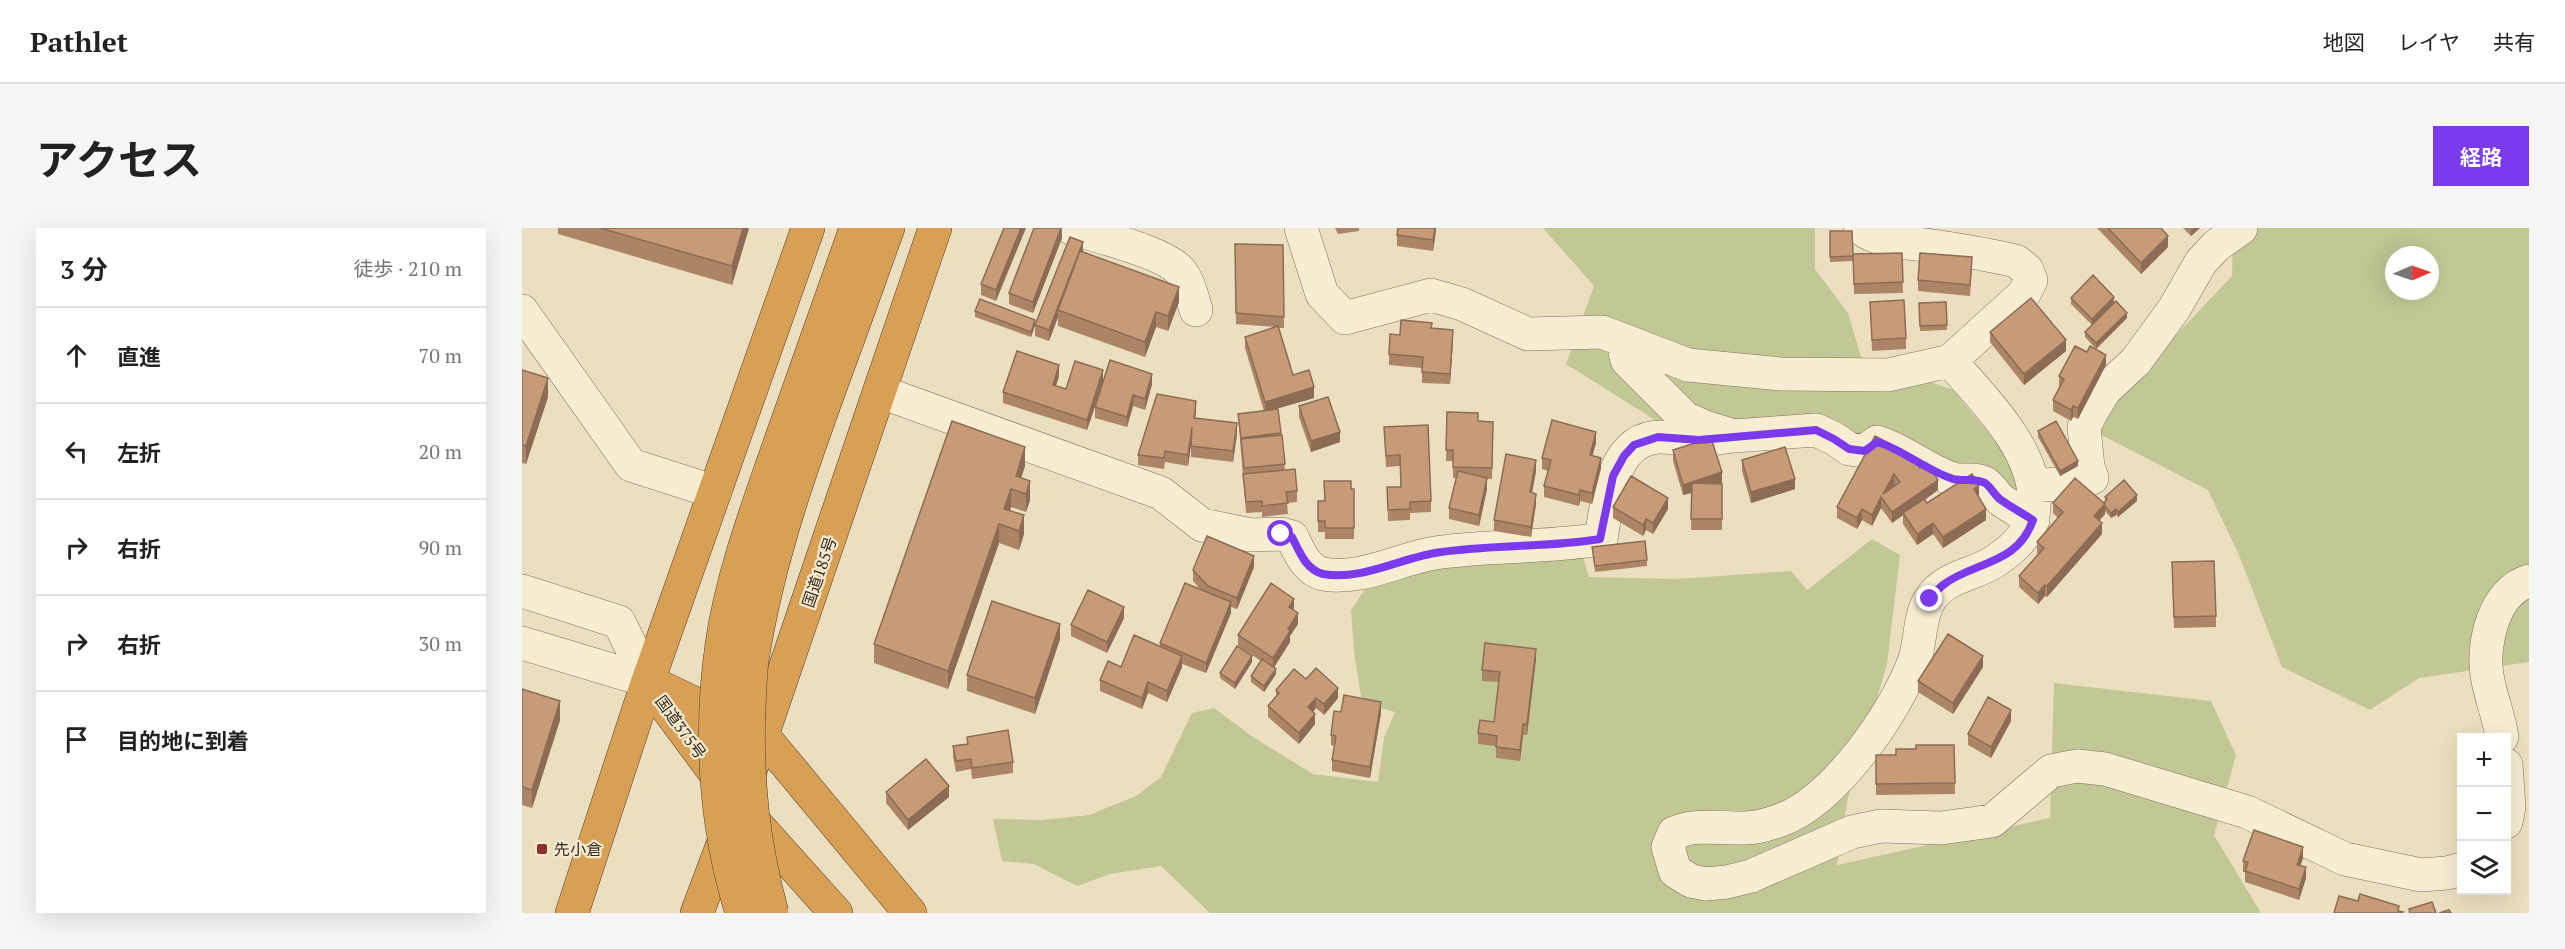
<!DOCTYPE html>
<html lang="ja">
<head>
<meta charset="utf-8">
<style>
  body { margin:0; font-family:"PT Serif","Noto Sans JP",serif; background:#f6f6f6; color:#222 }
  .controls { position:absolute; right:18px; bottom:18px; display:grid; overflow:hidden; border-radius:0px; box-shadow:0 6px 24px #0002 }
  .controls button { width:54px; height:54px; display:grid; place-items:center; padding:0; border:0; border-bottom:2px solid #e0e0e0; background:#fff; color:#222; font:30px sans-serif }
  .compass { position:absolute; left:1863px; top:18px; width:54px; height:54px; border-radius:50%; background:#fff; box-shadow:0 6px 24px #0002; rotate:88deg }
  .stop { position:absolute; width:18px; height:18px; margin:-14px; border:4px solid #7c3aed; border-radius:50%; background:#fff }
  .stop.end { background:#7c3aed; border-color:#fff; box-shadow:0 2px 6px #0008 }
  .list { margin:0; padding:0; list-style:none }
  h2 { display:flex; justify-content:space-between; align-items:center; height:78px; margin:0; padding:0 24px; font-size:26px }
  h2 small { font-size:20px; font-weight:400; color:#767676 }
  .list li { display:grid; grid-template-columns:39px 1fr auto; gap:18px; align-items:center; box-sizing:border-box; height:96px; padding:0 24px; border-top:2px solid #e0e0e0 }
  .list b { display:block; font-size:22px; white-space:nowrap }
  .list em { font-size:20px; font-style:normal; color:#767676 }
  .icon { flex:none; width:33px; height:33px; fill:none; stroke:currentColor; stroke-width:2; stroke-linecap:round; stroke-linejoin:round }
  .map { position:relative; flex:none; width:2007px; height:685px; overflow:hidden; border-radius:0px }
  header { display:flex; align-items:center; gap:36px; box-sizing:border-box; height:84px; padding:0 30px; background:#fff; border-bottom:2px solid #e0e0e0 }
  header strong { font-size:28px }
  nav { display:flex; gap:33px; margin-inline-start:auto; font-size:21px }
  .intro { display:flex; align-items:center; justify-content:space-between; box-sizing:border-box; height:144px; padding:0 36px }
  h1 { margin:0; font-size:42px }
  .button { padding:15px 27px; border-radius:0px; background:#7c3aed; color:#fff; font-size:21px; font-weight:700 }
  main { display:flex; gap:36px; padding:0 36px }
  aside { flex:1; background:#fff; border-radius:0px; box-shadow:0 6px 24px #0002 }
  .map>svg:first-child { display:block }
  .green { fill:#c1c895; fill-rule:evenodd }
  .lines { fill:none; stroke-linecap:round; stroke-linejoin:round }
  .minor-casing { stroke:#837059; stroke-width:34 }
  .highway-casing { stroke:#513f2d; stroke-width:34 }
  .minor { stroke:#f7edd3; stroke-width:33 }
  .highway { stroke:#d8a054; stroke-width:33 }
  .highway-bridge-casing { stroke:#513f2d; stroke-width:34; stroke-linecap:butt }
  .highway-bridge { stroke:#d8a054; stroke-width:33 }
  .wall { fill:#ac8567 }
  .shaded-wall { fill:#8c6c54 }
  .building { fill:#c89b78; stroke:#8c6c54; stroke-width:1.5; fill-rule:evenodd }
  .route { stroke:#7c3aed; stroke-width:8 }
  .poi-dot { fill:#8f2e2c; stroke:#f3e9cf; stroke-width:2 }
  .labels { text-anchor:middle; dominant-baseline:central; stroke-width:4.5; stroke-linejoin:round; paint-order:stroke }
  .street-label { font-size:16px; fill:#34281d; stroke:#f3e9cf }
  .poi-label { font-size:16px; fill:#34281d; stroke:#f3e9cf; text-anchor:start }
</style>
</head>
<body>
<header>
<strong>Pathlet</strong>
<nav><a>地図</a><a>レイヤ</a><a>共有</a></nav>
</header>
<div class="intro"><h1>アクセス</h1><a class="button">経路</a></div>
<main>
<aside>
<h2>3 分<small>徒歩 · 210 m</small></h2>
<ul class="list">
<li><svg class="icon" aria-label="ahead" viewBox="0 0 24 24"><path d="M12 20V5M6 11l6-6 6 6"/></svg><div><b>直進</b></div><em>70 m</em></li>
<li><svg class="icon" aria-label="left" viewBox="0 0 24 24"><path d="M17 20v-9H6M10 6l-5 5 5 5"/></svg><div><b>左折</b></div><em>20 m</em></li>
<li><svg class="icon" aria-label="right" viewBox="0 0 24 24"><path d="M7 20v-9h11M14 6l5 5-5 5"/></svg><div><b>右折</b></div><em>90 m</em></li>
<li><svg class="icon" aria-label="right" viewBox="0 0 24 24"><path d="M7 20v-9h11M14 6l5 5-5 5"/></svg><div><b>右折</b></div><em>30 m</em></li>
<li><svg class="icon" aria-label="arrive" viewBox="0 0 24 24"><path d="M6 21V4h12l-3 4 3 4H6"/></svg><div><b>目的地に到着</b></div></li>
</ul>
</aside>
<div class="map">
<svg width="2007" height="685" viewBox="0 0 2007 685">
  <rect width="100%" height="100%" fill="#ebdfc0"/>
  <!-- green -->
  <path class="green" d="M1021 0H1293V41L1326 85 1339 129 1431 162 1481 222 1495 246 1497 266 1399 230 1146 200 1044 136 1072 58Z
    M1711 0H2007V434L1897 450 1848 482 1760 439 1717 327 1686 262 1566 200 1710 48ZM1872 27H1908V63H1872Z
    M1350 311 1378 327 1365 436 1326 570 1315 637 1528 590 1532 455 1689 473 1714 527 1692 607 1739 685H688L639 638 588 646 555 658 512 636 480 633 471 591 520 592 567 587 614 568 639 549 670 485 692 480 731 509 791 546 856 554 862 510 873 484 840 475 832 424 829 382 848 354 899 338 1060 326 1067 349 1154 351 1269 343 1285 362Z"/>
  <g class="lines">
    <!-- minor casing -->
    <g class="minor-casing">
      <path id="minor" d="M549 0C573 8 643 24 658 43 667 53 670 69 674 82
        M779 0 800 66 823 90 909 67 940 76 1006 106 1080 104 1166 137 1259 146 1366 147 1428 133C1461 170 1517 225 1512 279 1511 284 1512 291 1509 296 1501 312 1489 322 1475 332 1454 347 1425 347 1409 370 1397 386 1399 413 1393 431 1374 484 1313 572 1259 592 1248 596 1235 600 1223 600 1198 601 1176 595 1152 605L1146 619 1153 643 1169 653 1184 656 1205 654 1229 648 1330 604 1359 598 1419 600 1470 593 1529 543 1555 538 1583 541 1725 584 1823 631 1899 647 1925 645 1940 641
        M1338 0C1359 16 1385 14 1411 18 1439 22 1467 27 1494 33L1505 42 1509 52 1502 66 1428 133
        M0 83 109 237 193 264
        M1100 112 1105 132 1163 190 1183 199 1212 208 1294 202 1313 211 1327 221 1343 223 1355 214C1382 222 1403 242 1431 251 1441 254 1452 249 1463 255 1469 259 1473 267 1479 272 1489 279 1500 285 1511 292
        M359 164 639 265 680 297 729 307 759 306 770 309C777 323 784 342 801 346 838 353 877 331 913 325 968 317 1024 320 1079 311 1085 276 1089 210 1138 209 1150 209 1163 212 1175 212 1187 212 1200 209 1212 208
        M1511 258 1561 254 1570 250 1566 239 1562 199 1570 183 1583 162 1614 133 1652 81 1679 34 1694 18 1719 0
        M0 363 97 394 126 453
        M0 415 126 453
        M1980 509C1977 488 1968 468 1965 447 1960 415 1972 363 2007 353
        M1984 537 1987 579 1984 594"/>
    </g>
    <!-- highway casing -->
    <g class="highway-casing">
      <path id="highway" d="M321 37 334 0
        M349 47 366 0
        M126 453 241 508 388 685
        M128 457 216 576 314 685
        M227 546 413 0
        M50 685 126 453 286 0
        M175 685 207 600"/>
    </g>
    <!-- minor -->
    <use href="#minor" class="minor"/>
    <!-- highway -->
    <use href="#highway" class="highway"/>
    <!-- highway-bridge casing -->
    <g class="highway-bridge-casing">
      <path id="highway-bridge" d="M220 685C193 599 187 505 200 416 209 353 232 289 253 229 276 165 298 101 321 37
        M250 685C231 615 224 551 227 478 228 463 228 448 230 433 250 301 305 172 349 47"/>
    </g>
    <!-- highway-bridge -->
    <use href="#highway-bridge" class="highway-bridge"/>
  </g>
  <!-- wall -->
  <path class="wall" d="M36 0H227L210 57 36 6Z
    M482 0 474 73 459 67V56Z
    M540 0V10L511 85 487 76V65Z
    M813 0H837V3L816 6Z
    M914 0 911 23 875 18V7Z
    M1575 0H1639L1646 19 1619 46Z
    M1661 0H1678L1669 8Z
    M1308 3 1331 28V33L1308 34Z
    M713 16 761 17 762 100H757L771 147 792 170 754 181 759 205 763 242 775 263V274L765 275 766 286 740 289V284L724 285 716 186 742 183 723 120V109L753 99 714 96Z
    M561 24 657 74 646 103 634 99 623 129 536 98V89L527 113 513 108V98L509 109 453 89V83L513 96Z
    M1380 25 1381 65 1332 66 1331 26Z
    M1450 39 1448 68 1396 63V52Z
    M1549 70 1592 74 1605 90 1574 121 1563 109V104L1570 97 1549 76Z
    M1348 74 1384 110V121L1350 123Z
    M1424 74 1425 102 1398 103 1397 75Z
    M910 100 931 113 928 156 900 155V140L867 137V126L878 107Z
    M1468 104 1544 123 1502 157 1468 114Z
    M1584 137 1556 191 1551 189 1549 193 1531 183V172L1537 160V148Z
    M0 142 26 169 4 236 0 235Z
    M537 148 534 158 544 161 581 152 630 156 623 182 611 178 605 199 573 190V179L565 202 481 175V164Z
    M777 178 818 214 789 224 777 189Z
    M674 184 673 190 715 206 711 234 669 229V218L666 238 643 234 642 241 616 237V227Z
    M925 184 956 193 971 194 970 251H965V261L957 298 927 291V280L934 250H931V233H924Z
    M862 199 909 273V284L888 285V292L866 293 865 259H879L878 238 864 239Z
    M1516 203 1556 238 1538 248 1516 209Z
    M1353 208 1416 262 1403 272 1405 275 1457 268V269L1464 292 1421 320 1411 306 1395 317 1381 296V287L1370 295 1359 280 1350 298 1340 292 1335 301 1315 290V279Z
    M1074 215 1070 227 1079 240 1070 276 1058 273 1057 278 1022 269V258L1026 243 1020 241V230Z
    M1151 222 1200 255 1197 256H1200V302H1169L1170 265 1161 267 1151 233Z
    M1220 232 1273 261 1229 275 1220 243Z
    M503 238 499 250 508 272 504 284 489 279 488 283 502 306 497 322 477 315 426 461 352 435V416Z
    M1014 243 1010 265 1014 276 1009 309 972 303V292Z
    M829 261H832V311H803V304H796V273H802Z
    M1583 269 1615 273 1596 289 1594 287 1589 290 1583 283V286L1577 293 1580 306 1525 369 1523 368 1516 376 1497 359V348L1516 326 1515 325V314L1536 290 1531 285V275H1582L1583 273Z
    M1091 279 1146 281 1131 306 1124 302 1121 308 1091 290Z
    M1070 319 1125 332V338L1073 344Z
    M732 339 715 381 709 379V385L684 445 660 436V439L645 474 626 465 620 481 578 463V452L599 439 638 418V415L678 361 671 353V342Z
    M1650 345 1694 388V399L1652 400Z
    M772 381 776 396 768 408V414L752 439 754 446 742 464 729 454V448L739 433 716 418V407Z
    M602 390 585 425 549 408V397Z
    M538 411 513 486 445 463V447Z
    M1014 431 1005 507H1001L998 533 974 530V518L956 516V505L972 494 977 454 960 453V442Z
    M730 434 713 461 698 450V445Z
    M1461 439 1431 486 1396 464V453Z
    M784 451 816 470 802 487 794 480 791 484 793 496 777 516 746 489V478L754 468V462Z
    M0 461 38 492 10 580 0 577Z
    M819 484 859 485 848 550 810 543V532L813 518 809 517V507Z
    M1489 493 1469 530 1446 517V506Z
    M445 509 491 534V545L450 551 449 541 434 544 431 529V518L445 516Z
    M1432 517 1433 566 1354 567V527H1374Z
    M364 564 427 569 386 602 364 575Z
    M1781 630 1778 638 1784 650 1777 672 1723 654V644H1721V633Z"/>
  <!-- shaded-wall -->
  <path class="shaded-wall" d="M221 0H227L210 57V38Z
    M499 0H504L474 73V62Z
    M539 0 540 10 511 85V74Z
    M913 0H914V3L911 23V12Z
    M1672 0H1678L1669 8V2Z
    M1646 8V19L1619 46V35Z
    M561 14V25L536 82V89L527 113V102Z
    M657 59V74L646 103V88Z
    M1592 69V75L1570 97V91Z
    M634 84V99L623 129V114Z
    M1605 85V90L1574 121V115Z
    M513 92V97L509 109V104Z
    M931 102V113L928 156V146Z
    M1544 112V123L1502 157V146Z
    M1584 127V137L1556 191V180Z
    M537 137V148L531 167V157Z
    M581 142V153L565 202V192Z
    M630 146V156L623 182V171Z
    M26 150V169L4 236V218Z
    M792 159V170L743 184V174Z
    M611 167V178L605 199V189Z
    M674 173V184L672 201V190Z
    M1551 178V189L1549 193V182Z
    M715 195V206L711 234V223Z
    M670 199V209L666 238V227Z
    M818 204V214L789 224V213Z
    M1074 204V215L1068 237V227Z
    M503 219V238L495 263 494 248Z
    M1079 230V240L1070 276V265Z
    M1014 232V243L1008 275V264Z
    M1556 233V238L1538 248V243Z
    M1200 244V255L1161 267V257Z
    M1372 246V257L1363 274 1361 266Z
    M965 250V261L957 298V287Z
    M1273 251V261L1229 275V264Z
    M1416 252V262L1370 295V284Z
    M508 253V272L504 284V266Z
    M1457 257V268L1452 272V261Z
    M489 261V279L482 299V281Z
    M1058 262V273L1057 278V267Z
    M1014 266V276L1009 309V299Z
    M1615 267V273L1596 289V284Z
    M1359 269V280L1350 298V287Z
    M1146 270V281L1131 306V295Z
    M1583 276V286L1572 299V288Z
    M1340 281V292L1335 301V290Z
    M1464 281V292L1421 320V309Z
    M1594 281V287L1589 290V285Z
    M502 287V306L497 322V303Z
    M1124 291V302L1121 308V297Z
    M1411 295V306L1395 317V306Z
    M1580 295V306L1525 369V358Z
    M477 296V315L426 461V443Z
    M732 328V339L715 381V370Z
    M1523 357V368L1516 376V365Z
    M772 371V381L767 390V379Z
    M709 374V385L684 445V435Z
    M602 379V390L585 425V414Z
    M776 385V396L768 408V414L751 441V430L766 401Z
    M538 396V411L513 486V470Z
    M1014 421V431L1005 507V496Z
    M660 428V439L645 474V463Z
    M730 428V434L713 461V455Z
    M1461 428V439L1431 486V475Z
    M754 441V446L742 464V458Z
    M626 454V465L620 481V470Z
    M816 460V470L802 487V476Z
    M794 470V480L786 490V479Z
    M38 473V492L10 580V562Z
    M859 474V485L848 550V539Z
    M1489 482V493L1469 530V519Z
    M793 486V496L777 516V505Z
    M1001 496V507L998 533V522Z
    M427 558V569L386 602V592Z
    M1781 619V630L1775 648V637Z
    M1784 639V650L1777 672V661Z"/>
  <!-- building -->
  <path class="building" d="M78 0H221L210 38Z
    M482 0H499L474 62 459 56Z
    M512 0H539L511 74 487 65Z
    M876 0H913L911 12 875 7Z
    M1586 0H1639L1646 8 1619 35Z
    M1308 3H1330L1331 28 1308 29Z
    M548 9 561 14 527 102 513 97Z
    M713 16 761 17 762 89 714 85Z
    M558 23 657 59 646 88 634 84 623 114 536 82Z
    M1380 25 1381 54 1332 56 1331 26Z
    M1398 25 1450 29 1448 57 1396 52Z
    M1571 47 1592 69 1570 91 1549 70Z
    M1509 70 1544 112 1502 146 1468 104Z
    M458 71 513 92 509 104 453 83Z
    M1382 72 1384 110 1350 112 1348 74Z
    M1594 73 1605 85 1574 115 1563 104Z
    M1424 74 1425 97 1398 98 1397 75Z
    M879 92 910 95 909 100 931 102 928 146 900 144 901 129 867 126 868 106 878 107Z
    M756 98 771 147 787 142 792 159 743 174 723 109Z
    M1553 118 1565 124 1568 118 1584 127 1556 180 1551 178 1549 182 1531 172 1542 151 1537 148Z
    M495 123 537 137 531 157 544 161 553 133 581 142 565 192 481 164Z
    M588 132 630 146 623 171 611 167 605 189 573 179Z
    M0 142 26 150 4 218 0 217Z
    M635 166 674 173 672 190 715 195 711 223 669 218 670 199 666 227 643 223 642 230 616 227Z
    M806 169 818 204 789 213 777 178Z
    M756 181 759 205 719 210 716 186Z
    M925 184 956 185V193L971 194 970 240 931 239V222H924Z
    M1030 192 1074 204 1068 227 1079 230 1070 265 1058 262 1057 267 1022 258 1029 232 1020 230Z
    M430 193 503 219 494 248 508 253 504 266 489 261 482 281 502 287 497 303 477 296 426 443 352 416Z
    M1534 193 1556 233 1538 243 1516 203Z
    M906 197 909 273 888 274V281L866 282 865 259H879L878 227 864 228 862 199Z
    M760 207 763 236 722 240 719 211Z
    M1353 208 1384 224 1398 240 1405 235 1416 252 1370 284 1359 269 1350 287 1340 281 1335 290 1315 279ZM1372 246 1378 254 1361 266Z
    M1189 210 1200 244 1161 257 1151 222Z
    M1263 219 1273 251 1229 264 1220 232Z
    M984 226 1014 232 1008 264 1014 266 1009 299 972 292Z
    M773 241 775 263 764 264 766 275 740 278V273L724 274 721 246Z
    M936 243 965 250 957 287 927 280Z
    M1450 246 1457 257 1452 261 1464 281 1421 309 1411 295 1395 306 1381 285 1402 271 1405 275Z
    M1109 248 1146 270 1131 295 1124 291 1121 297 1091 279Z
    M1553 250 1583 276 1572 288 1580 295 1525 358 1523 357 1516 365 1497 348 1522 320 1515 314 1541 284 1531 275Z
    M1602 252 1615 267 1596 284 1594 281 1589 285 1582 277 1583 276 1582 275 1585 271 1583 269Z
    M802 253H829V261H832V300H803V293H796V273H803Z
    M1170 255 1200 256V291H1169Z
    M685 308 732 328 715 370 686 358 671 342Z
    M1123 313 1125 332 1073 338 1070 319Z
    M1692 333 1694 388 1652 389 1650 334Z
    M663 355 709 374 684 435 638 415Z
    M749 355 772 371 767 379 776 385 766 401 768 403 751 430 716 407Z
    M566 362 602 379 585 414 549 397Z
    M470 373 538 396 513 470 445 447Z
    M1426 406 1461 428 1431 475 1396 453Z
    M612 407 660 428 645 463 626 454 620 470 578 452 586 433 599 439Z
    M963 415 1014 421 1005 496H1001L998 522 974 519 975 508 956 505 958 492 972 494 978 444 960 442Z
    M715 418 730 428 713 455 698 445Z
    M740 431 754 441 742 458 729 448Z
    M794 440 816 460 802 476 794 470 786 479 793 486 777 505 746 478 757 465 754 462 772 441 784 451Z
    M0 461 38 473 10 562 0 559Z
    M822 467 859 474 848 539 810 532 814 508 809 507 812 483 819 484Z
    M1466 469 1489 482 1469 519 1446 506Z
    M486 502 491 534 450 540 449 531 434 533 431 518 446 516 445 509Z
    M1394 517H1432L1433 555 1354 556V527H1374V521H1394Z
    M404 531 427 558 386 592 364 564Z
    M1732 602 1781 619 1775 637 1784 639 1777 661 1723 643 1726 634 1721 633Z
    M1838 666 1877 678 1876 683 1881 684 1880 685H1812L1817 668 1836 673Z
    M1910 674 1914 685H1888L1887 681Z
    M1927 682 1929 685H1917Z"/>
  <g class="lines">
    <!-- route -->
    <path class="route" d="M759 306 770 309C777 323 784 342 801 346 838 353 877 331 913 325 968 316 1024 320 1078 311L1091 248 1102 228 1112 217 1136 209 1177 212 1294 202 1312 211 1327 221 1343 223 1355 214C1382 222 1403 242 1431 251 1441 254 1452 249 1463 255 1469 259 1473 268 1479 272 1489 279 1500 285 1511 292 1495 338 1452 333 1421 357 1416 361 1412 366 1408 371"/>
  </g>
  <!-- markers -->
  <rect class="poi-dot" x="14" y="615" width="12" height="12" rx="3"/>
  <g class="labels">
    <!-- street labels -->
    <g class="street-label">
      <text transform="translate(297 344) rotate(-71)">国道185号</text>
      <text transform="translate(159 499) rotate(54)">国道375号</text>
    </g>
    <!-- poi labels -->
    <g class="poi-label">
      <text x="32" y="621">先小倉</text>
    </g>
  </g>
</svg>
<div class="controls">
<button>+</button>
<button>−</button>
<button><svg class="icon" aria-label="layers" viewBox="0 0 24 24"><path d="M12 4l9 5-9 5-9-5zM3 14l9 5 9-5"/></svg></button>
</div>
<svg class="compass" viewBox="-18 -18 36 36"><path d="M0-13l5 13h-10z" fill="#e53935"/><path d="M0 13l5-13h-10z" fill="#767676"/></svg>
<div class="stop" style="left:759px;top:306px"></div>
<div class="stop end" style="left:1408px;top:371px"></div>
</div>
</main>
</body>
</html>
